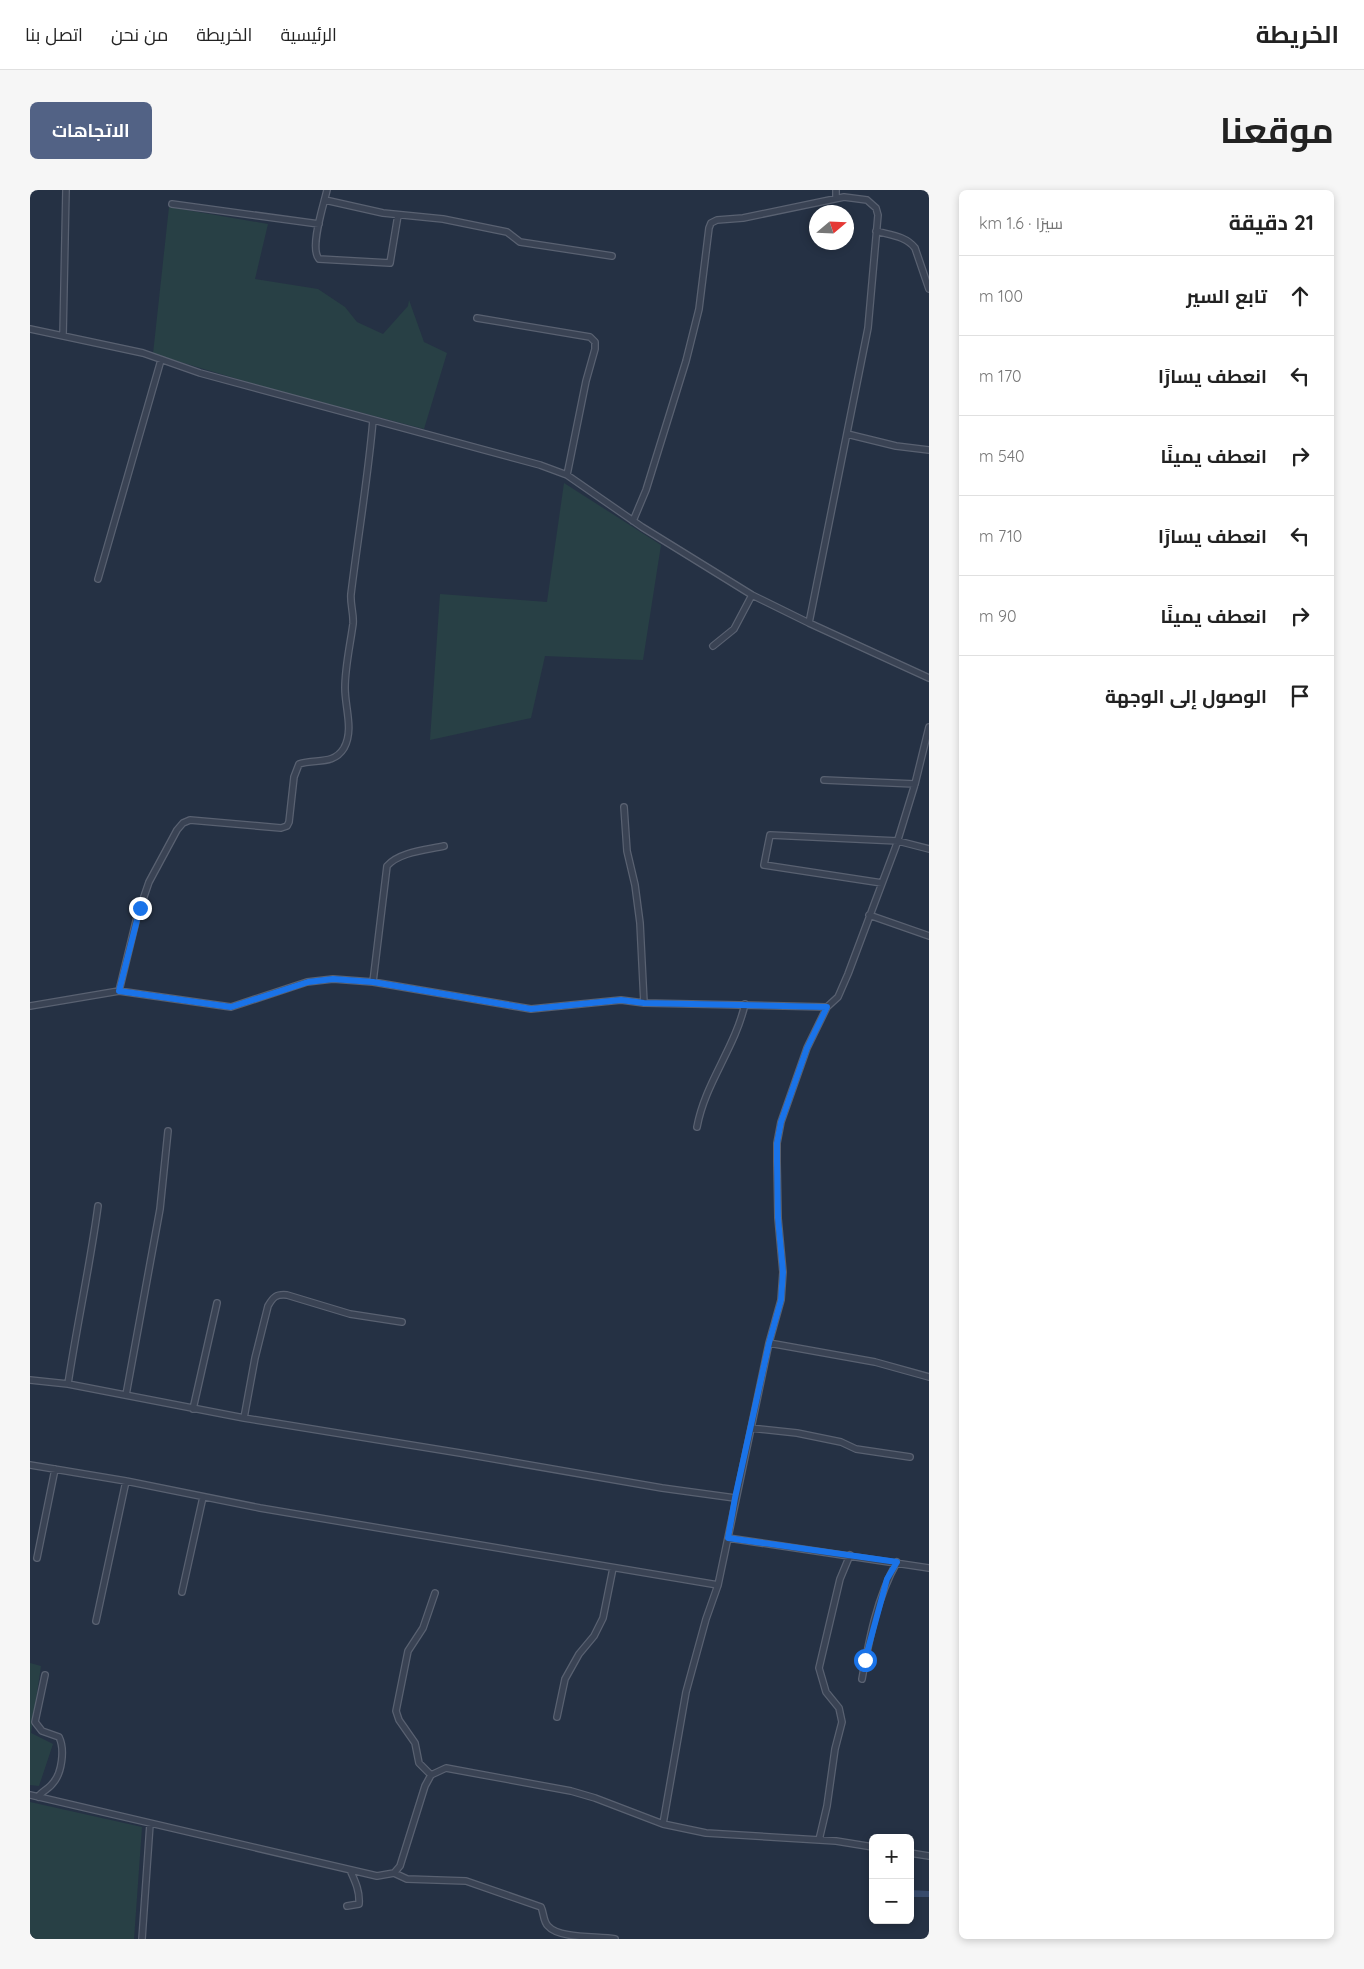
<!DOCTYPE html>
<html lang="ar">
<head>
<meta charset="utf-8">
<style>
  body { margin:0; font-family:Quicksand,Cairo,sans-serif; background:#f6f6f6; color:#222; direction:rtl }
  .controls { position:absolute; right:15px; bottom:15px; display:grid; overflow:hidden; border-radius:8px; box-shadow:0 2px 8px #0003 }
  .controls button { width:45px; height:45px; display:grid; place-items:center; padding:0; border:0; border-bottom:1px solid #e0e0e0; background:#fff; color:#222; font:25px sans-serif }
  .compass { position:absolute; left:779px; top:15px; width:45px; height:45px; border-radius:50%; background:#fff; box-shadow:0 2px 8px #0003; rotate:71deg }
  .stop { position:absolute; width:15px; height:15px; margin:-11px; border:4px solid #1a73e8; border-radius:50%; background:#fff }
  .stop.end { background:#1a73e8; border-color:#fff; box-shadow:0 1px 5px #0008 }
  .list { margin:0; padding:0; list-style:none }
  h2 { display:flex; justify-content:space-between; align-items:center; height:65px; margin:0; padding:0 20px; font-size:21px }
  h2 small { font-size:16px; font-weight:400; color:#767676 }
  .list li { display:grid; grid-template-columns:32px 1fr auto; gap:15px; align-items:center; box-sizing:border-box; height:80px; padding:0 20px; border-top:1px solid #e0e0e0 }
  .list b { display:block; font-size:19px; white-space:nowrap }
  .list em { font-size:16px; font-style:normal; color:#767676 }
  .icon { flex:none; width:28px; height:28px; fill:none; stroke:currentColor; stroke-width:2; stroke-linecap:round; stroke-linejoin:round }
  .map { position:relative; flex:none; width:899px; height:1749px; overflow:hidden; direction:ltr; border-radius:8px }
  header { display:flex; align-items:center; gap:30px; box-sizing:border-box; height:70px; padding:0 25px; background:#fff; border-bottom:1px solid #e0e0e0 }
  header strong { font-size:24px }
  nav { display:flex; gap:28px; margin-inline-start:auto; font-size:18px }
  .intro { display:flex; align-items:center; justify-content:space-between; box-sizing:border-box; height:120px; padding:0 30px }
  h1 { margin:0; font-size:35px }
  .button { padding:12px 22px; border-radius:8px; background:#526285; color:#fff; font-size:18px; font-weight:700 }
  main { display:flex; gap:30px; padding:0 30px }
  aside { flex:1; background:#fff; border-radius:8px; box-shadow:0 2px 8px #0003 }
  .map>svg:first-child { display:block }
  .green { fill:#284045 }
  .water { fill:#384b6c }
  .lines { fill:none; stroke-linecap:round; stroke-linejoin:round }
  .minor-casing { stroke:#596171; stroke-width:8 }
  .minor { stroke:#3a4354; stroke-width:5.5 }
  .route { stroke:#1a73e8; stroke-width:6 }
</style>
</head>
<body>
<header>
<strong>الخريطة</strong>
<nav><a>الرئيسية</a><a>الخريطة</a><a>من نحن</a><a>اتصل بنا</a></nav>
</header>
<div class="intro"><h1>موقعنا</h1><a class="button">الاتجاهات</a></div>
<main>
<aside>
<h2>21 دقيقة<small>سيرًا · 1.6 km</small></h2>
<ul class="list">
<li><svg class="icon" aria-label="ahead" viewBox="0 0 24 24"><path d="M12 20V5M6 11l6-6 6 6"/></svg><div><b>تابع السير</b></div><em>100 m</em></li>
<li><svg class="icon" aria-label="left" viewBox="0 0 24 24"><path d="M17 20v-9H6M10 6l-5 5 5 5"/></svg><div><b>انعطف يسارًا</b></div><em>170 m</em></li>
<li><svg class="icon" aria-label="right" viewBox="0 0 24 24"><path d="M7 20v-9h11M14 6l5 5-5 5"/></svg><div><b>انعطف يمينًا</b></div><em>540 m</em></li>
<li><svg class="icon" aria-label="left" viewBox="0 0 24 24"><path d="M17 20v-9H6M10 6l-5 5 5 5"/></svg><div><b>انعطف يسارًا</b></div><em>710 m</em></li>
<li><svg class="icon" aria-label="right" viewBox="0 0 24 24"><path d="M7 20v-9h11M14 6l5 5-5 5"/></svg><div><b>انعطف يمينًا</b></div><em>90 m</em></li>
<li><svg class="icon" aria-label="arrive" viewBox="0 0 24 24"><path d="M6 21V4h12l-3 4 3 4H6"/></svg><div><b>الوصول إلى الوجهة</b></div></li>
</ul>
</aside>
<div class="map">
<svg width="899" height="1749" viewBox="0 0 899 1749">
  <rect width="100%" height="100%" fill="#253144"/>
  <!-- green -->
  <path class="green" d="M139 17 238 34 225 89 288 99 315 117 327 132 353 144 378 116 379 110 394 152 417 163 394 239 248 201 123 164Z
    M534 293 631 355 613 470 515 466 501 528 400 550 410 404 517 412Z
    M0 1473 11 1476 1 1543 23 1554 9 1596 0 1595Z
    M0 1612 112 1637 104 1749H0Z"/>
  <!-- water -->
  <path class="water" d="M880 1700 899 1701V1707H880Z"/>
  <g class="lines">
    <!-- minor casing -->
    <g class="minor-casing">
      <path id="minor" d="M297 0C294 14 279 58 289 69L360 73 368 25
        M806 0V8
        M295 10 353 23 413 29 477 42 490 52 582 66
        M142 14 289 34
        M846 41C860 45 876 46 885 58L899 99
        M447 128 560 147 565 152V159L556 191 537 285
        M0 139 113 163 170 183 510 275 537 285 612 337 722 405 779 433
        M33 146 36 0
        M817 244 866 256 899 260
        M603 331 616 300 656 171 669 119 679 38 681 33 687 30 713 28 814 7 837 10 846 18 848 25 838 138 779 433 899 488
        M68 389 131 170
        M683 456 704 439 722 405
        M794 590 885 594
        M594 617 597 661 605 695 610 733 614 813
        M852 693 734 675 740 645 868 651 899 659
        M839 725 899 746
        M343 792 357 676C369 662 396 660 414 656
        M89 801 107 727 119 692 147 640 153 633 160 630 251 638 257 636 259 632 264 587 269 574C285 568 303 576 314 558 324 540 315 518 315 498 315 477 320 456 323 434 324 424 320 414 321 404 328 346 338 288 343 230
        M0 816 89 801 201 817 277 792 303 789 343 792 501 819 591 810 614 813 797 817
        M667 937C675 893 705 858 715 814
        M739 1153 845 1172 899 1187
        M0 1190 38 1194 214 1228 430 1263 632 1298 705 1308
        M38 1194C47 1134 60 1076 68 1016
        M96 1205 130 1019 138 941
        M163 1219 187 1113
        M214 1228 225 1168 238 1116C243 1107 246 1104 257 1105L320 1124 372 1132
        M721 1238 767 1243 811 1252 826 1259 880 1267
        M0 1275 96 1291 230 1318 688 1395
        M698 1348 899 1378
        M7 1368 25 1279
        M152 1402 173 1307
        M66 1431 96 1291
        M832 1489C839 1450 847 1407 867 1372
        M527 1527 535 1489 549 1464 564 1446 573 1428 583 1378
        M401 1585 389 1573 385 1553 369 1530 366 1521 378 1461 393 1438 405 1403
        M0 1605 347 1686 364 1683 370 1676 395 1596 401 1585 416 1578 541 1601 565 1608 633 1634 676 1643 806 1651 843 1657
        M8 1607C12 1601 19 1599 23 1593 32 1583 35 1559 29 1547L12 1541 5 1532 15 1485
        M633 1634 656 1502 676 1429 688 1395 739 1153 751 1110 753 1082 748 1028 747 972V953L751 932 777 858 797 817 808 807 818 784 866 656 885 594 899 537
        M789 1650 797 1616 805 1559 812 1532 809 1518 796 1502 789 1478 810 1389 820 1365
        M880 1663 899 1666
        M364 1683 377 1689 436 1691 511 1717C514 1723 513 1731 518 1736 529 1749 568 1746 585 1749
        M317 1716 329 1714C330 1701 325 1691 320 1680
        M112 1749 120 1634"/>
    </g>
    <!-- minor -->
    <use href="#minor" class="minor"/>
  </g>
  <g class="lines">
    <!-- route -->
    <path class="route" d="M110 718 89 801 201 817 278 792 303 789 343 792 501 819 591 810 614 813 797 817 777 858 751 932 747 953V972L748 1028 753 1082 751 1110 739 1153 705 1308 698 1348 867 1372 857 1389 835 1470"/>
  </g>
</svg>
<div class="controls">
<button>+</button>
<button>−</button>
</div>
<svg class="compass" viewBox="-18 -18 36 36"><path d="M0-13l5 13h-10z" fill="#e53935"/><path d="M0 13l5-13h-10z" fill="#767676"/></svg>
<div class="stop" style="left:835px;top:1470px"></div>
<div class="stop end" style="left:110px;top:718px"></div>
</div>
</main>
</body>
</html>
